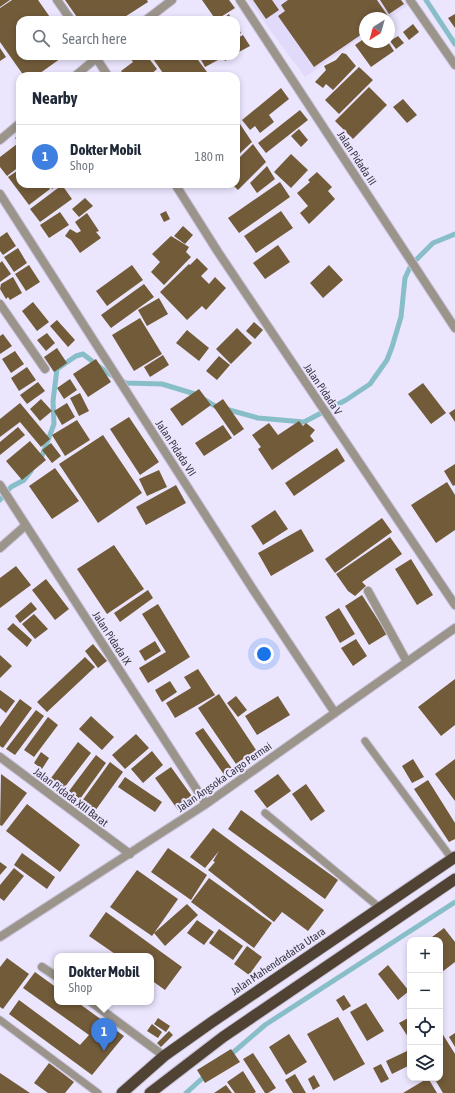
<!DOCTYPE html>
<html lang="en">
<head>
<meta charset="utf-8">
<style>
  body { margin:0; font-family:"Asap Condensed",sans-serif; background:#f6f6f7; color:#1f2937 }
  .controls { position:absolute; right:12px; bottom:12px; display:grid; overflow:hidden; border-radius:8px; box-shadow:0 2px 6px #0003 }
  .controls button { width:36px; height:36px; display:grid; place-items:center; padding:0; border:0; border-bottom:1px solid #e0e1e3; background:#fff; color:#1f2937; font:20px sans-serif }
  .compass { position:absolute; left:359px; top:12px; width:36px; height:36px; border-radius:50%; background:#fff; box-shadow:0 2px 6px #0003; rotate:217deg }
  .you { position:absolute; left:264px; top:654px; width:14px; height:14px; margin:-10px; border:3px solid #fff; border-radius:50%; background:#1a73e8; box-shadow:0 0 0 6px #1a73e833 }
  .badge { display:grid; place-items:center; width:26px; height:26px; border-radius:50%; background:#2563eb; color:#fff; font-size:13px; font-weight:700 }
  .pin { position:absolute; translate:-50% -33px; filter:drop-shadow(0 1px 2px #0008) }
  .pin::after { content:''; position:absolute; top:21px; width:14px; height:12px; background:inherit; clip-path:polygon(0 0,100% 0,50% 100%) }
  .popup { position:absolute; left:54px; top:953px; width:100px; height:52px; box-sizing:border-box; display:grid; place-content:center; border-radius:8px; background:#fff; filter:drop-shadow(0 1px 3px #0005); font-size:13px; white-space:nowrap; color:#747a83 }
  .popup b { font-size:15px; color:#1f2937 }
  .popup::after { content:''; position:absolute; left:50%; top:100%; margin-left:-8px; border:8px solid transparent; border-top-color:#fff }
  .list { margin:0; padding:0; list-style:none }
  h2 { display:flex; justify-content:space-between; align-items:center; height:52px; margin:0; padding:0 16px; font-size:17px }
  h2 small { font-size:13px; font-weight:400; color:#747a83 }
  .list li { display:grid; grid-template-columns:26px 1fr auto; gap:12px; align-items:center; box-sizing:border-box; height:64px; padding:0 16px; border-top:1px solid #e0e1e3 }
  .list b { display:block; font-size:15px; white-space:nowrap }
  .list p { margin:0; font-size:13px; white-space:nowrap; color:#747a83 }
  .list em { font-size:13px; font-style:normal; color:#747a83 }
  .icon { flex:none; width:22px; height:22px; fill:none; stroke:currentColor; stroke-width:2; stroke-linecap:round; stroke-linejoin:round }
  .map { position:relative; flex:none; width:455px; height:1093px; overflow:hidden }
  .search { position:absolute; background:#fff; box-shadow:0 2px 6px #0003; left:16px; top:16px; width:224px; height:44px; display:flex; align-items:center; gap:10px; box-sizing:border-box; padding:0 14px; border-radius:12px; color:#747a83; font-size:15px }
  .panel { position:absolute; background:#fff; box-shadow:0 2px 6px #0003; left:16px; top:72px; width:224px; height:116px; border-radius:12px }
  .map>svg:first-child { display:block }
  .built { fill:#e2dafa }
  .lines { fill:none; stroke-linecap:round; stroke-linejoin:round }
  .stream { stroke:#88bec7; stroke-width:5 }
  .building { fill:#725b39 }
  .service-casing { stroke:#c8c2d8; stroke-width:9 }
  .minor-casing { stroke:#c8c2d8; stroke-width:10 }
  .trunk-casing { stroke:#c8c2d8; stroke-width:13 }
  .service { stroke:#9b948b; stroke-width:7 }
  .minor { stroke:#9b948b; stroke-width:8 }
  .trunk { stroke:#504333; stroke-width:11 }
  .labels { text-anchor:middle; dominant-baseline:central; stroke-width:4; stroke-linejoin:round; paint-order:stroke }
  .street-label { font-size:11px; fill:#3b3842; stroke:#ebe5fe }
</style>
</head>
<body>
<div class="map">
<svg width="455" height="1093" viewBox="0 0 455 1093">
  <rect width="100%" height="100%" fill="#ebe5fe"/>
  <!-- built -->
  <path class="built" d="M248 0H404L408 5 389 18H365V35L305 77Z"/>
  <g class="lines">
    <!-- stream -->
    <path class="stream" d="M426 0 455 44
      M40 461 54 424 53 401 57 369 76 356 83 354 106 372 126 383 162 384 195 394 215 406 258 418 304 422 346 400 370 384 387 360 392 347 401 317 405 278 411 265 433 243 455 234
      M0 500 11 487 24 480 31 471
      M229 1056 265 1025 455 902
      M186 1093 206 1075"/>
  </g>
  <!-- building -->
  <path class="building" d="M0 0H10L0 7Z
    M12 0H38L52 20H20V56H64L36 76H24L0 42V8Z
    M65 0H147L148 2 120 20H79Z
    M202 0H229L235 8 216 20Z
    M253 0H272L279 10 266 19Z
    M288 0H377L388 16 385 18H365V32L314 67 278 16 285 11 281 5Z
    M380 0H401L404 4 389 14Z
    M229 14 232 20H221Z
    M455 14V28L448 18Z
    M389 21 394 28 389 31Z
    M413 24 419 32 409 40 403 32Z
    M236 25 241 33 236 36Z
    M243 35 250 46 239 52 236 47V39Z
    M398 36 404 43 396 49 390 41Z
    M365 38V42H388L394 51 371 67 355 45Z
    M0 48 6 57 0 61Z
    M342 53 346 54 356 66 333 90 326 84 323 88 315 82 326 70 324 66 336 60Z
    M134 56H147L157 69 149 76H125L121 71 133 62 130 58Z
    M151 56H195L210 76H165Z
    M199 56H215L218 60 205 67Z
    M222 56H234L225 61Z
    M359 67 373 80 339 114 325 100Z
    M369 87 387 105 353 139 335 121Z
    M281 88 289 99 269 115 274 122 260 133 255 126 250 130 242 120Z
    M403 99 417 115 407 123 393 107Z
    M300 110 308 120 266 153 258 143Z
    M236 118 252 142 236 157Z
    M299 129 308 140 301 147 291 136Z
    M20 134V144L15 138Z
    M17 144 20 148V166L7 176 0 167V157Z
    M253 144 266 162 238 190 232 184H236V161Z
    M291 154 308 170 291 188 274 172Z
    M267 166 275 179 257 193 250 183Z
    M20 169V184H47L50 189 29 205 8 177Z
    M317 172 332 187 328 191 335 199 309 224 300 213 308 206 297 193 310 182 308 180Z
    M280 182 290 197 239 233 228 218Z
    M49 184H59L52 189Z
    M62 185 72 199 40 222 30 209Z
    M85 198 93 206 79 217 72 209Z
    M166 211 170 219 164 222 160 214Z
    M281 211 293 228 256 253 244 236Z
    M60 212 69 225 49 238 40 225Z
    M87 213 99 231 96 232 101 238 80 253 71 240 65 236 70 229 77 233 81 231 75 222Z
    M183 226 193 235 185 244 174 236Z
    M7 232 16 246 3 255 0 251V237Z
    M171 236 189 247 186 252 191 257 164 285 151 272 160 262 152 254Z
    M278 245 290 262 265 279 253 263Z
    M18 248 27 263 14 272 4 257Z
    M197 258 208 269 201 276 209 284 215 277 226 288 206 310 202 306 187 320 160 292 189 264 190 265Z
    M2 261 11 274 0 282V263Z
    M29 265 40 282 26 291 15 274Z
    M132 265 143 280 107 306 96 291Z
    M329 265 343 280 323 298 310 283Z
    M13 277 22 293 10 300 8 297 6 299 0 289 1 284Z
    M144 284 154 297 111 328 101 315Z
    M159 298 168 314 147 326 138 310Z
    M33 302 49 322 37 331 22 311Z
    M140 318 162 354 134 371 112 335Z
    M57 320 75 340 68 347 50 326Z
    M254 322 263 330 255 339 246 331Z
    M237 328 252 343 231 364 216 349Z
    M187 330 209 348 199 361 176 343Z
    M47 333 55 343 46 351 37 340Z
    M3 334 12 346 0 354V336Z
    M57 348 67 363 54 372 44 357Z
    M15 351 24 364 11 373 2 359Z
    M163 355 169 365 150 377 144 367Z
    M219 356 230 365 217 380 206 371Z
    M96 359 111 382 88 397 73 374Z
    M27 367 36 380 19 391 11 378Z
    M70 379 77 390 64 399 57 388Z
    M38 382 45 391 27 404 20 395Z
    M423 383 446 413 431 424 408 394Z
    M199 389 211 405 182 426 170 409Z
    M80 393 89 411 79 416 70 398Z
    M41 399 52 411 40 421 30 409Z
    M223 399 244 429 234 436 213 406Z
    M20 403 50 439 41 447 20 422 0 437V419Z
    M67 403 75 417 62 425 54 411Z
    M455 409V422L449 413Z
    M129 417 159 462 140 475 110 429Z
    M77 420 90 440 65 456 52 435Z
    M299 421 303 426 306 423 315 430 310 436 314 441 272 470 258 449 261 447 252 435 269 423 278 435Z
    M223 425 232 438 204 456 195 443Z
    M18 427 25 435 0 455V442Z
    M103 435 142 493 98 523 59 464Z
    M30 441 46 460 22 480 6 461Z
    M51 443 61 456 52 463 42 450Z
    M337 448 345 461 294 496 285 483Z
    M455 464V485L453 486 444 471Z
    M55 468 79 501 52 519 29 486Z
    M159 470 167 487 147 496 139 479Z
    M447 482 455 495V530L436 543 411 505Z
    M176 485 186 503 146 525 136 507Z
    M275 510 288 529 263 545 251 526Z
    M382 518 392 532 335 573 325 559Z
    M301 529 314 551 271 576 258 553Z
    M390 537 402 554 362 582 366 586 355 596 348 591 336 574Z
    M114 545 144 589 107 614 77 569Z
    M411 559 433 595 417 605 395 569Z
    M16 566 31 585 0 608V578Z
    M46 579 69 609 55 620 32 590Z
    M148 590 153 598 120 622 114 613Z
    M362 595 387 634 369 645 345 606Z
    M31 602 37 609 20 623 15 616Z
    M158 604 190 657 148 683 139 668 166 652 142 614Z
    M339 608 355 634 340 643 325 617Z
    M34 614 48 629 35 639 22 624Z
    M13 623 32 640 27 647 7 629Z
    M356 639 367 656 353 666 341 648Z
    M155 641 161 651 145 661 139 651Z
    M93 644 107 661 98 668 85 651Z
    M0 655 12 666 0 678Z
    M85 657 95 667 47 712 37 702Z
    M198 669 215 695 175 718 166 703 191 688 184 677Z
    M455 679V725L441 736 418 707Z
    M170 681 177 692 162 702 155 690Z
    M0 690 15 701 6 713 0 708Z
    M219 694 256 750 236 764 198 708Z
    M236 696 247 710 238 717 227 703Z
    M278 696 290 715 257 735 245 716Z
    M20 699 32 708 3 748 0 746V727Z
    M36 710 44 716 15 755 6 749Z
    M91 716 114 737 102 750 79 729Z
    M48 717 58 725 34 757 24 750Z
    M203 728 233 770 225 776 195 733Z
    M136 734 149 748 125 769 112 755Z
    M78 742 91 753 64 788 51 778Z
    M152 751 163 765 143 783 131 769Z
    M41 752 49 758 42 769 34 763Z
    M96 755 106 763 80 799 69 791Z
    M413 759 424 777 412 783 402 766Z
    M455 759V801L435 774Z
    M110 762 123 772 95 811 82 801Z
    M171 767 194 799 178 810 155 778Z
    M1 774 27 793 2 826 0 825Z
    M278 774 291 791 267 808 254 791Z
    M125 777 162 802 155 812 118 787Z
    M428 780 455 823V839L449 842 414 789Z
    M306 784 325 811 311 821 292 794Z
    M27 804 80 845 60 872 6 831Z
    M241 810 338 880 325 899 228 829Z
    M213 828 324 910 308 931 282 912 274 922 208 870 215 862 213 861 219 851 205 868 190 857Z
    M168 848 207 875 191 900 151 872Z
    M22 853 55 877 47 889 14 865Z
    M0 862 7 867 0 875Z
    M14 868 24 876 4 901 0 898V885Z
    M137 870 178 899 152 936 110 907Z
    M209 878 272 923 254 948 191 902Z
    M187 904 198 915 165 946 154 933Z
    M106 912 182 967 165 990 151 980V956H118L89 936Z
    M197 920 214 932 204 945 187 933Z
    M444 928 455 942V962L442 972 440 970V940H428Z
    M219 929 243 946 233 960 209 943Z
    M247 946 262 957 249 975 234 964Z
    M7 958 29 974 3 1009 0 1007V967Z
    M388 965 409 991 398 1000 378 974Z
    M35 972 57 988V1002H77L124 1036 92 1075 9 1014 19 1000 80 1045 89 1035 23 988Z
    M344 995 351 1006 343 1011 336 1000Z
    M366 1003 384 1031 367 1041 350 1012Z
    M338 1017 365 1064 334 1081 307 1034Z
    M410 1017V1040L399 1023Z
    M158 1018 170 1026 166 1032 154 1024Z
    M152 1024 162 1032 158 1038 147 1031Z
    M440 1030 455 1054V1093H443L434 1078H440Z
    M169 1031 173 1035 161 1047 157 1043Z
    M455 1033V1047L449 1037Z
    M289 1034 307 1062 286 1075 269 1047Z
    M231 1049 240 1062 205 1083 197 1070Z
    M407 1051 410 1057V1065L392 1074 386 1061Z
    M253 1053 276 1088 268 1093H265L243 1059Z
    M49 1063 74 1082 65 1093H48L34 1083Z
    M381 1064 389 1079 381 1083 373 1068Z
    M243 1071 256 1092 254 1093H235L227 1082Z
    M0 1073 30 1093H0Z
    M295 1074 306 1093H293L285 1080Z
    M314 1075 320 1086 313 1090 308 1079Z
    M428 1078 437 1093H403Z
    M226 1085 232 1093H214Z"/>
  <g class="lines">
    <!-- service casing -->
    <g class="service-casing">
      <path id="service" d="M365 741 452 859
        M265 813 380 908
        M0 1020 98 1093"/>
    </g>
    <!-- minor casing -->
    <g class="minor-casing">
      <path id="minor" d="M57 0 71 20
        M240 0 455 328
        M410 0 455 65
        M146 20 172 0
        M95 56 108 76
        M75 76 99 56
        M0 140 20 123
        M175 184 218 252 455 605
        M0 194 254 591 335 713
        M0 304 45 369
        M0 485 206 804
        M0 548 26 525
        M368 591 407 662
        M0 757 130 854
        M0 937 206 804 455 628
        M42 967 57 977
        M91 1002 164 1056"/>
    </g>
    <!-- trunk casing -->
    <g class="trunk-casing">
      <path id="trunk" d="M122 1093 164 1056 212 1022 455 857
        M150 1093 223 1037 455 879"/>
    </g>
    <!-- service -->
    <use href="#service" class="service"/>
    <!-- minor -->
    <use href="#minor" class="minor"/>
    <!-- trunk -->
    <use href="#trunk" class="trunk"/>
  </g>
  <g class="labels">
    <!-- street labels -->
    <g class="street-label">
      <text transform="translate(357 158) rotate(57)">Jalan Pidada III</text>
      <text transform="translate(323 389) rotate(56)">Jalan Pidada V</text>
      <text transform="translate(176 448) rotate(57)">Jalan Pidada VII</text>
      <text transform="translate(112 638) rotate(57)">Jalan Pidada IX</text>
      <text transform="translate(224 777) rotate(-35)">Jalan Angsoka Cargo Permai</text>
      <text transform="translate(71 797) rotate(37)">Jalan Pidada XIII Barat</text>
      <text transform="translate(278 961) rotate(-34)">Jalan Mahendradatta Utara</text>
    </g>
  </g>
</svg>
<div class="controls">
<button>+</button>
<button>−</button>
<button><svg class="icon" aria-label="locate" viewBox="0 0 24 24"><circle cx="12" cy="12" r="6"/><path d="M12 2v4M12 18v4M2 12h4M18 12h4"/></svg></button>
<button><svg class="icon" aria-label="layers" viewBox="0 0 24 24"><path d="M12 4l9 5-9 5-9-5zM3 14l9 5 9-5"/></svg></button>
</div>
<svg class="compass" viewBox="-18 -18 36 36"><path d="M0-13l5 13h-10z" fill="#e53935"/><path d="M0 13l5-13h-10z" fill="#747a83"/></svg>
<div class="you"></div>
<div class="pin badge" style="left:104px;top:1051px;background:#3f7fe0">1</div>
<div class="popup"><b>Dokter Mobil</b>Shop</div>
<div class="search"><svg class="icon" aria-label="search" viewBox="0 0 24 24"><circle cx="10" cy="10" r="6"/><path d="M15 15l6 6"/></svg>Search here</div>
<section class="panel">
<h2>Nearby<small></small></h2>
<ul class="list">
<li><span class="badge" style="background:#3f7fe0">1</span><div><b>Dokter Mobil</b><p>Shop</p></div><em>180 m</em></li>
</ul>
</section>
</div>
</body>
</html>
